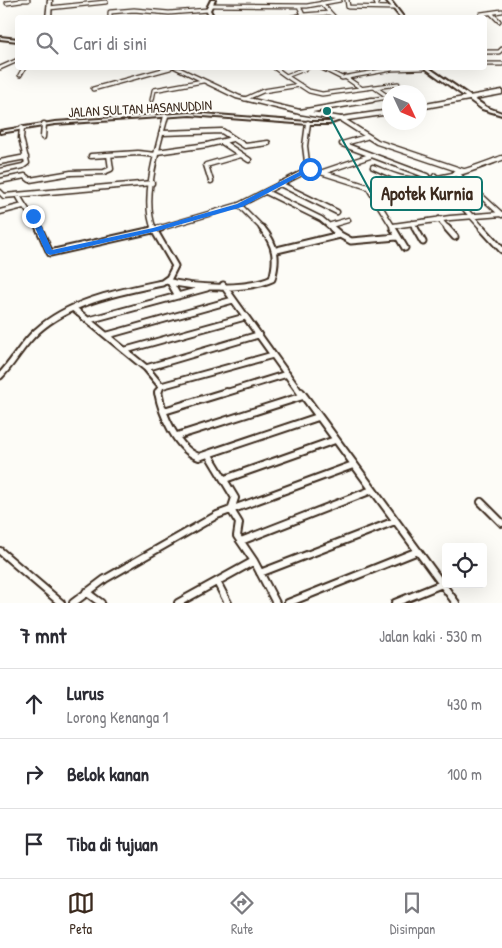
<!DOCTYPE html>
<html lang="id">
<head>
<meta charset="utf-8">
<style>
  body { margin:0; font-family:"Patrick Hand",sans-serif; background:#f2f2f3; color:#2b2b33 }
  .controls { position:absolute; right:15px; bottom:15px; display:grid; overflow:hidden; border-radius:5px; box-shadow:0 5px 20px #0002 }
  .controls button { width:45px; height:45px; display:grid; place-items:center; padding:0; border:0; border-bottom:1px solid #e1e1e2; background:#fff; color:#2b2b33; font:25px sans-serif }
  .compass { position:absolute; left:382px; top:85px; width:45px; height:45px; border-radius:50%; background:#fff; box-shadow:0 5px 20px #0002; rotate:134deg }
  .stop { position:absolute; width:15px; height:15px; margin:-11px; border:4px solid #1a73e8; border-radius:50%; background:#fff }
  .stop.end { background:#1a73e8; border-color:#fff; box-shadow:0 1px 5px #0008 }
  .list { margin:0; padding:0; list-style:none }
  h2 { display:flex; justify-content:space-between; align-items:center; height:65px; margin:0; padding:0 20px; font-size:21px }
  h2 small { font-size:16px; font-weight:400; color:#7c7c81 }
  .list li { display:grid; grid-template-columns:32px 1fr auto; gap:15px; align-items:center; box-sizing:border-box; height:70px; padding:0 20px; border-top:1px solid #e1e1e2 }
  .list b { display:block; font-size:19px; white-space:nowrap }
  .list p { margin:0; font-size:16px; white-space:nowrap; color:#7c7c81 }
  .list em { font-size:16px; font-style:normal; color:#7c7c81 }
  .icon { flex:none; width:28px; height:28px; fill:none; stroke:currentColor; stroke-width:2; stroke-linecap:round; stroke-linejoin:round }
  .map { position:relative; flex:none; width:502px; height:603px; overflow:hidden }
  .search { position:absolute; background:#fff; box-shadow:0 5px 20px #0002; left:15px; right:15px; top:15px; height:55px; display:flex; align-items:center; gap:12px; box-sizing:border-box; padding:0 18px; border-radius:5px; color:#7c7c81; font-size:19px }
  .sheet { height:275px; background:#fff }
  nav { display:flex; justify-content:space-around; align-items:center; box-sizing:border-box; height:70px; border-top:1px solid #e1e1e2; background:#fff; font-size:14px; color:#7c7c81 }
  nav a { display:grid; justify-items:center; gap:2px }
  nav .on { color:#3b2a1e }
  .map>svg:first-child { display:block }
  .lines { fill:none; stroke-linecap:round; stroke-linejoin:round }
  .minor-far3-casing { stroke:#3b2a1e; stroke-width:5.5 }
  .minor-far2-casing { stroke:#3b2a1e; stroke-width:7 }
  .minor-far1-casing { stroke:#3b2a1e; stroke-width:9 }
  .minor-casing { stroke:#3b2a1e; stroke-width:10 }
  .tertiary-casing { stroke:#3b2a1e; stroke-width:4 }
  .trunk-casing { stroke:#3b2a1e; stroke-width:3 }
  .minor-far3 { stroke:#fdfcf7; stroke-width:3 }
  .minor-far2 { stroke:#fdfcf7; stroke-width:4 }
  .minor-far1 { stroke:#fdfcf7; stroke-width:5 }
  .minor { stroke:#fdfcf7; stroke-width:6 }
  .tertiary { fill:#fdfcf7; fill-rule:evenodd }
  .trunk { fill:#fdfcf7; fill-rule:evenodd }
  .route { fill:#1a73e8 }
  .labels { text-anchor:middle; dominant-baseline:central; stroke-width:4; stroke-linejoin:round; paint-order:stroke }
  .far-street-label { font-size:14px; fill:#3b2a1e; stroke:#fdfcf7 }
  .leader { fill:none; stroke:#0f766e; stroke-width:2 }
  .callout-dot { fill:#0f766e; stroke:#fdfcf7; stroke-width:2 }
  .callout { fill:#fdfcf7; stroke:#0f766e; stroke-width:2 }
  .callout-label { font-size:18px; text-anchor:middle; font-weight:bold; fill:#3b2a1e }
</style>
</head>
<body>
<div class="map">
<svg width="502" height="603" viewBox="0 0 502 603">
  <rect width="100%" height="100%" fill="#fdfcf7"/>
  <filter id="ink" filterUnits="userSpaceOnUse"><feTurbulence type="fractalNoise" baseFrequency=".02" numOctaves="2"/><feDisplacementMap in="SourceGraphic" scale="10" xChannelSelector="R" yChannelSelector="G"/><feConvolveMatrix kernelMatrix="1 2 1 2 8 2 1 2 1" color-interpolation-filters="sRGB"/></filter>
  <g filter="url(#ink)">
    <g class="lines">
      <!-- minor-far3 casing -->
      <g class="minor-far3-casing">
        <path id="minor-far3" d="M20 0H28
          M347 0 348 7 394 8
          M375 0 377 5
          M7 3 21 1
          M321 3 334 17
          M211 5 307 6 340 0
          M49 8 106 2
          M491 13 499 21
          M481 14 502 11
          M303 15 330 13
          M110 18V12L134 10 169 13 208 10
          M289 18 303 15 299 6
          M484 52H499L502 49
          M484 64H502
          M0 68 18 60
          M275 68 286 76
          M307 68 286 76 309 91 322 94 374 87 390 98
          M322 68 342 78 392 69 424 68
          M328 71 338 68
          M20 75 24 68
          M345 77 361 88
          M375 87 398 84
          M93 89 170 68
          M245 99 263 91 300 85
          M152 100 154 90 203 81
          M365 101 388 97"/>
      </g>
      <!-- minor-far2 casing -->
      <g class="minor-far2-casing">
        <path id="minor-far2" d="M300 112 372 100
          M341 119 377 142 463 171
          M162 133 222 131 245 146 268 143
          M43 137 44 124
          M366 137 342 144 427 176
          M222 142 249 160
          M157 152 207 145 232 139
          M91 156 138 153 156 155
          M0 162 26 157
          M373 167C383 171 392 176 402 178 435 185 472 169 502 158
          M308 170 311 169 368 187 394 229
          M0 171 23 166 27 163 21 138 22 128
          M323 172 370 156
          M455 172 502 215
          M435 176 483 229
          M0 181 25 176 30 180 71 173 104 172 111 169 109 155
          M211 181 206 165 241 155
          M280 184 337 212
          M0 192 4 196 152 183
          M266 192 321 219 333 229
          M18 195C24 208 33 216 39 229
          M239 205 263 229
          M0 212 23 206
          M439 219 448 229
          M412 223 416 229
          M331 225 348 220
          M393 226 450 218 502 214
          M154 229C141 199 158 147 166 116
          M157 229 239 205 308 170 305 146 308 123"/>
      </g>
      <!-- minor-far1 casing -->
      <g class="minor-far1-casing">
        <path id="minor-far1" d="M39 228 50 253 161 228
          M393 228 405 248
          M415 228 423 242
          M447 228 455 237
          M482 228 502 250
          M340 235 351 241 397 237
          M277 250 340 235 332 228
          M166 281C193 288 246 291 272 279 278 259 276 245 262 228
          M170 282 178 296
          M223 285 301 394
          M74 309 146 368 258 335
          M89 320 207 288
          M108 335 233 300
          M126 350 245 317
          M146 368 161 386
          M0 376C14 362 22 344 37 331 70 301 119 292 162 283L169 278 175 266 153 228
          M158 394 161 386 273 355
          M222 394 287 374"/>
      </g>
      <!-- minor casing -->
      <g class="minor-casing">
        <path id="minor" d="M158 392C162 414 177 450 199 457L318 417
          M301 392 456 603
          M164 411 226 392
          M177 436 303 396
          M209 455 235 498 231 510 239 523 237 536 254 561 276 603
          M225 479 335 440
          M481 502 502 523
          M241 541 372 490
          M0 551 61 603
          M260 573 395 521
          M217 582 228 603
          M86 592 101 603
          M73 603 105 579 217 515 353 465
          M178 603 254 561
          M288 603 418 551
          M395 603 442 584"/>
      </g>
      <!-- tertiary casing -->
      <g class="tertiary-casing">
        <path id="tertiary" d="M211 0H215L210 10 214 18H210L206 10Z
          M386 0H390L404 18H401Z
          M0 37 18 39V41L0 39Z
          M425 68H429L486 107 502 113V115L482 109Z
          M190 113 308 122H329L341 118 343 119 329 124H308L190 115 55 124 0 133V131L55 122Z"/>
      </g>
      <!-- trunk casing -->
      <g class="trunk-casing">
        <path id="trunk" d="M48 0H52L51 18H46Z
          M174 68H180L240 96 300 110 341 117 390 110V114L341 121 300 114 236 98Z
          M502 90V94L420 109V105Z"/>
      </g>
      <!-- minor-far3 -->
      <use href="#minor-far3" class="minor-far3"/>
      <!-- minor-far2 -->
      <use href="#minor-far2" class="minor-far2"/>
      <!-- minor-far1 -->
      <use href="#minor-far1" class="minor-far1"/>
      <!-- minor -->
      <use href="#minor" class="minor"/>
      <!-- tertiary -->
      <use href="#tertiary" class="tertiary"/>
      <!-- trunk -->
      <use href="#trunk" class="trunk"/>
    </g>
  </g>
  <!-- route -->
  <path class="route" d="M307 168 313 169 242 207 157 231 50 255 46 253 30 216 33 214 37 216 52 250 153 228 237 204Z"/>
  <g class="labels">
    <!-- far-street labels -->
    <g class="far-street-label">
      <text transform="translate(140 108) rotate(-3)">JALAN SULTAN HASANUDDIN</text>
    </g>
  </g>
  <!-- callouts -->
  <path class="leader" d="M327 111L371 193"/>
  <circle class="callout-dot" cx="327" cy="111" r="5"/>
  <rect class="callout" x="371" y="177" width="111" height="33" rx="5"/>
  <g class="callout-label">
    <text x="427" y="200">Apotek Kurnia</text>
  </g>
</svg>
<div class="controls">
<button><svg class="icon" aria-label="locate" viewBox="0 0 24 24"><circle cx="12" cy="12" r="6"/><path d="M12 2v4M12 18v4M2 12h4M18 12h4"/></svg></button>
</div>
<svg class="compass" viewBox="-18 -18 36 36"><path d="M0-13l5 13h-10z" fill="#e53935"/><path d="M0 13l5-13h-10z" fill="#7c7c81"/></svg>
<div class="stop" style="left:310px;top:169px"></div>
<div class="stop end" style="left:33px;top:216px"></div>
<div class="search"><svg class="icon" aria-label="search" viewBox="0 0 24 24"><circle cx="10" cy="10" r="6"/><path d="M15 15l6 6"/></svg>Cari di sini</div>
</div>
<section class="sheet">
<h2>7 mnt<small>Jalan kaki · 530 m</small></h2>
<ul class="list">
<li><svg class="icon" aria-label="ahead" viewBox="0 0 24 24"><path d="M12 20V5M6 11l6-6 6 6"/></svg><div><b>Lurus</b><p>Lorong Kenanga 1</p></div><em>430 m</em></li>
<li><svg class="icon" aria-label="right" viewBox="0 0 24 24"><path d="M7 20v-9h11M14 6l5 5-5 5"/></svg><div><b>Belok kanan</b></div><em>100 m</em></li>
<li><svg class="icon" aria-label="arrive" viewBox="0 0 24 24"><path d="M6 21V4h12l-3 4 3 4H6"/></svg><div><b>Tiba di tujuan</b></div></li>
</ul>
</section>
<nav>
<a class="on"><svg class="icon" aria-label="map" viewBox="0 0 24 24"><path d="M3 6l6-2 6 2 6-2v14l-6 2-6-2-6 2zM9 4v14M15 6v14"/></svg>Peta</a>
<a><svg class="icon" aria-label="directions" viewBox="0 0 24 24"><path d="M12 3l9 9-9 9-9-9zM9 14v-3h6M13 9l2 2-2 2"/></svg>Rute</a>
<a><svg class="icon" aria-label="saved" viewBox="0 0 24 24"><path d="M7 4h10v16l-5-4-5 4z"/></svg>Disimpan</a>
</nav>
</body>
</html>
